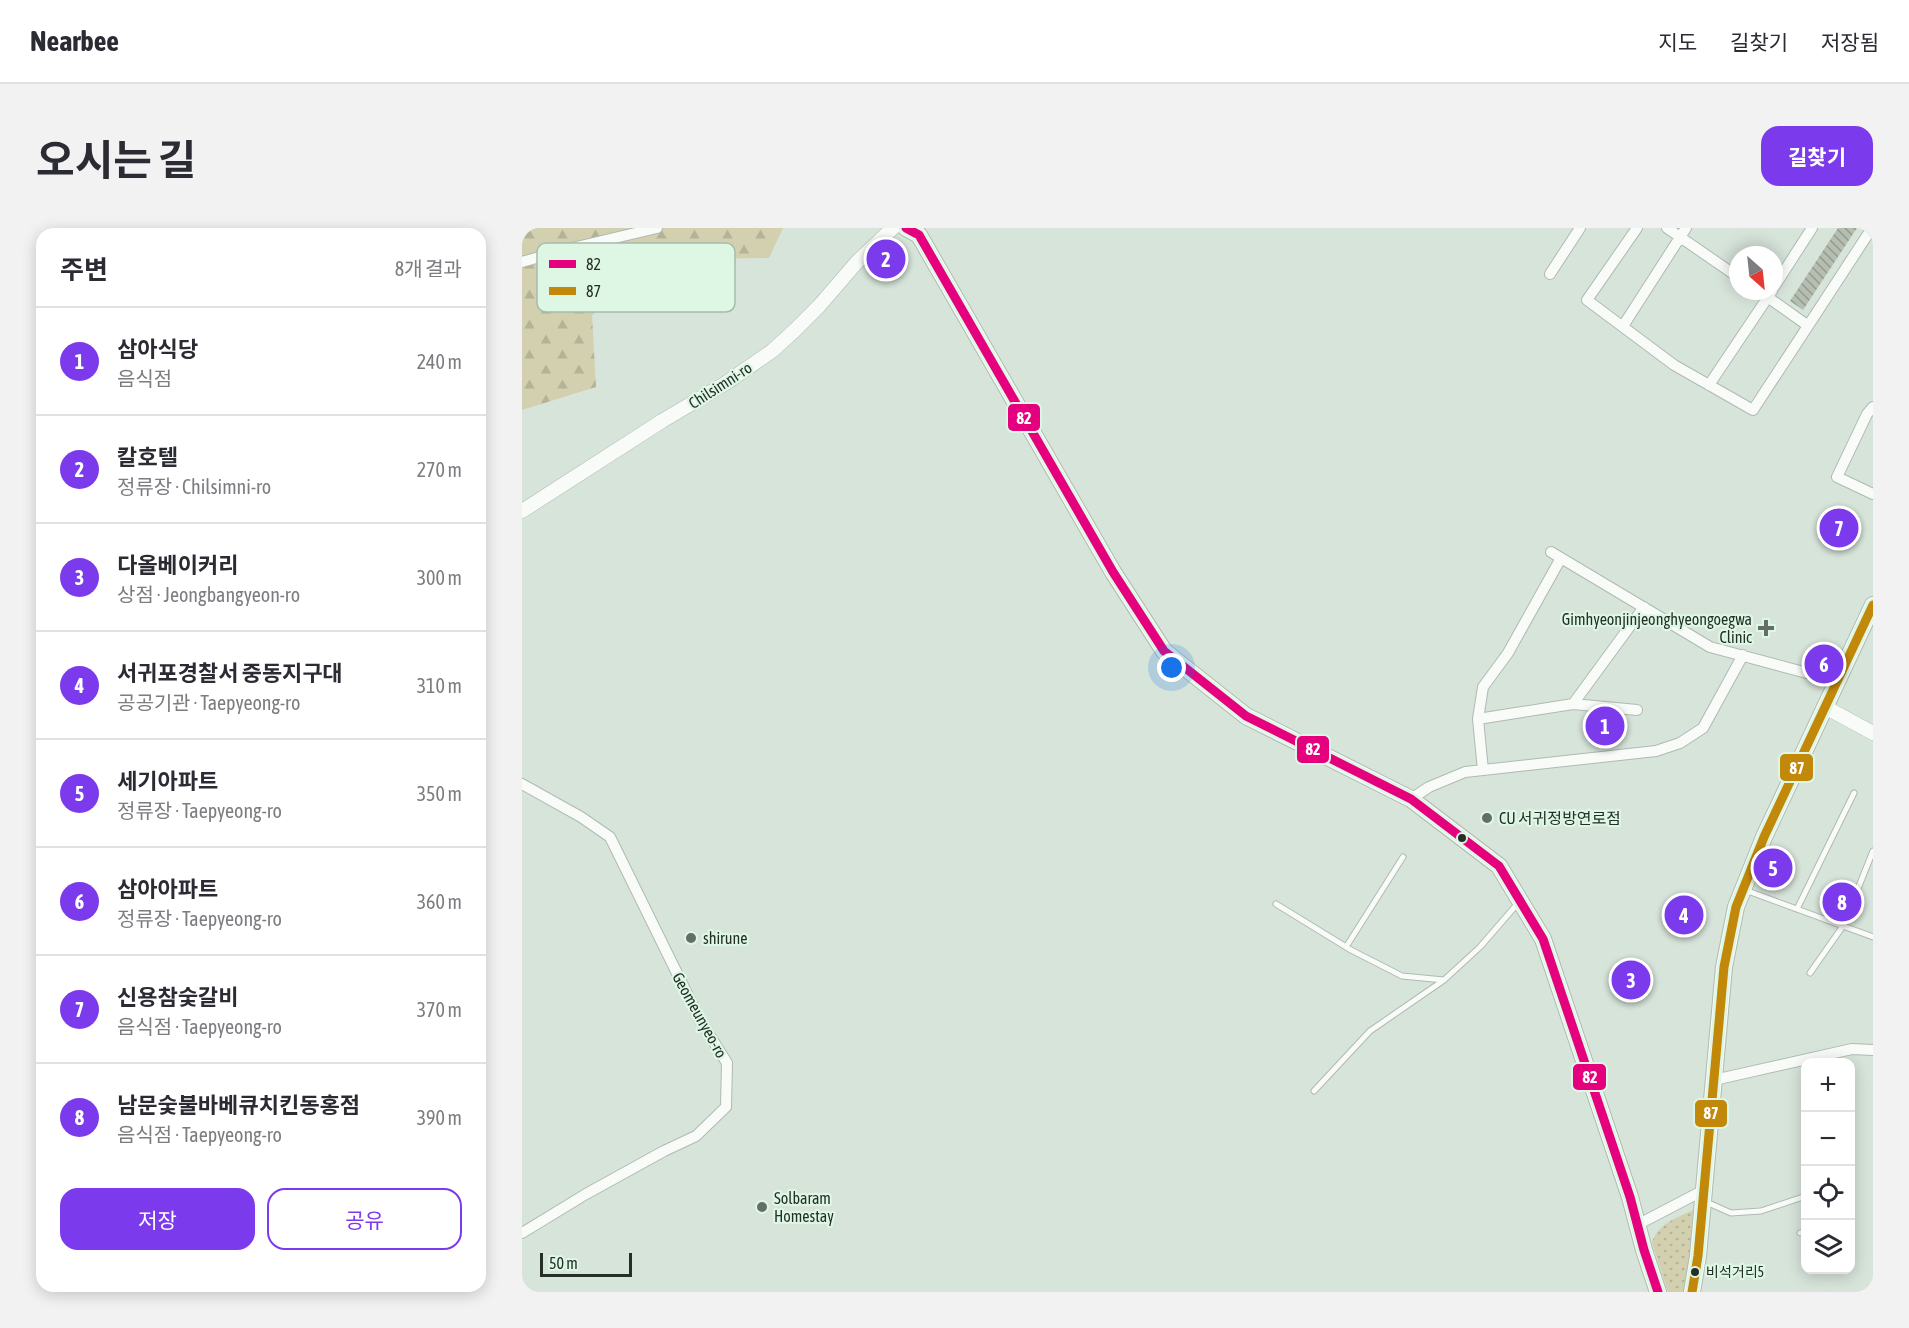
<!DOCTYPE html>
<html lang="ko">
<head>
<meta charset="utf-8">
<style>
  body { margin:0; font-family:"Asap Condensed","Noto Sans KR",sans-serif; background:#f2f2f3; color:#2b2b33 }
  .controls { position:absolute; right:18px; bottom:18px; display:grid; overflow:hidden; border-radius:12px; box-shadow:0 3px 15px #0003 }
  .controls button { width:54px; height:54px; display:grid; place-items:center; padding:0; border:0; border-bottom:2px solid #e1e1e2; background:#fff; color:#2b2b33; font:30px sans-serif }
  .compass { position:absolute; left:1207px; top:18px; width:54px; height:54px; border-radius:50%; background:#fff; box-shadow:0 3px 15px #0003; rotate:153deg }
  .scale { position:absolute; left:18px; bottom:15px; width:92px; box-sizing:border-box; padding-left:6px; border:3px solid #252f28; border-top:0; font-size:16px; line-height:21px; white-space:nowrap; color:#252f28; -webkit-text-stroke:4px #def7e4; paint-order:stroke }
  .you { position:absolute; left:650px; top:440px; width:21px; height:21px; margin:-15px; border:4px solid #fff; border-radius:50%; background:#1a73e8; box-shadow:0 0 0 9px #1a73e833 }
  .badge { display:grid; place-items:center; width:39px; height:39px; border-radius:50%; background:#7c3aed; color:#fff; font-size:20px; font-weight:700 }
  .pin { position:absolute; translate:-50% -50%; border:3px solid #fff; box-shadow:0 2px 6px #0006 }
  .list { margin:0; padding:0; list-style:none }
  h2 { display:flex; justify-content:space-between; align-items:center; height:78px; margin:0; padding:0 24px; font-size:26px }
  h2 small { font-size:20px; font-weight:400; color:#7c7c81 }
  .list li { display:grid; grid-template-columns:39px 1fr auto; gap:18px; align-items:center; box-sizing:border-box; height:108px; padding:0 24px; border-top:2px solid #e1e1e2 }
  .list b { display:block; font-size:22px; white-space:nowrap }
  .list p { margin:0; font-size:20px; white-space:nowrap; color:#7c7c81 }
  .list em { font-size:20px; font-style:normal; color:#7c7c81 }
  .actions { display:flex; gap:12px; padding:18px 24px }
  .actions a { flex:1; padding:14px 0; border:2px solid #7c3aed; border-radius:18px; text-align:center; font-size:21px; color:#7c3aed }
  .actions .main { background:#7c3aed; color:#fff }
  .icon { flex:none; width:33px; height:33px; fill:none; stroke:currentColor; stroke-width:2; stroke-linecap:round; stroke-linejoin:round }
  .map { position:relative; flex:none; width:1351px; height:1064px; overflow:hidden; border-radius:18px }
  header { display:flex; align-items:center; gap:36px; box-sizing:border-box; height:84px; padding:0 30px; background:#fff; border-bottom:2px solid #e1e1e2 }
  header strong { font-size:28px }
  nav { display:flex; gap:33px; margin-inline-start:auto; font-size:21px }
  .intro { display:flex; align-items:center; justify-content:space-between; box-sizing:border-box; height:144px; padding:0 36px }
  h1 { margin:0; font-size:42px }
  .button { padding:15px 27px; border-radius:18px; background:#7c3aed; color:#fff; font-size:21px; font-weight:700 }
  main { display:flex; gap:36px; padding:0 36px }
  aside { flex:1; background:#fff; border-radius:18px; box-shadow:0 3px 15px #0003 }
  .map>svg:first-child { display:block }
  .grass { fill:url(#grass-dots) }
  .forest { fill:url(#forest-firs) }
  .building { fill:url(#building-back-hatch) }
  .lines { fill:none; stroke-linecap:round; stroke-linejoin:round }
  .service-casing { stroke:#afbab2; stroke-width:7 }
  .minor-casing { stroke:#afbab2; stroke-width:12 }
  .tertiary-casing { stroke:#afbab2; stroke-width:15 }
  .secondary-casing { stroke:#afbab2; stroke-width:18 }
  .service { stroke:#f9fbf9; stroke-width:5 }
  .minor { stroke:#f9fbf9; stroke-width:10 }
  .tertiary { stroke:#f9fbf9; stroke-width:14 }
  .secondary { stroke:#f9fbf9; stroke-width:16 }
  .bus-1-casing { stroke:#def7e4; stroke-width:14 }
  .bus-2-casing { stroke:#def7e4; stroke-width:14 }
  .bus-1 { stroke:#e5007d; stroke-width:9 }
  .bus-2 { stroke:#c2880a; stroke-width:9 }
  .poi-dot { fill:#636e66; stroke:#def7e4; stroke-width:2 }
  .bus-dot { fill:#252f28; stroke:#def7e4; stroke-width:2 }
  .labels { text-anchor:middle; dominant-baseline:central; stroke-width:4.5; stroke-linejoin:round; paint-order:stroke }
  .bus-label { font-size:14px; fill:#252f28; stroke:#def7e4; text-anchor:start }
  .street-label { font-size:16px; fill:#252f28; stroke:#def7e4 }
  .poi-label { font-size:16px; fill:#252f28; stroke:#def7e4; text-anchor:start }
  .key { fill:#def7e4; stroke:#a6bbac; stroke-width:1.5 }
  .key-label { font-size:16px; fill:#252f28 }
  .line-badge { stroke:#def7e4; stroke-width:2 }
  .badge-label { font-size:16px; text-anchor:middle; font-weight:bold; fill:#fff }
</style>
</head>
<body>
<header>
<strong>Nearbee</strong>
<nav><a>지도</a><a>길찾기</a><a>저장됨</a></nav>
</header>
<div class="intro"><h1>오시는 길</h1><a class="button">길찾기</a></div>
<main>
<aside>
<h2>주변<small>8개 결과</small></h2>
<ul class="list">
<li><span class="badge">1</span><div><b>삼아식당</b><p>음식점</p></div><em>240 m</em></li>
<li><span class="badge">2</span><div><b>칼호텔</b><p>정류장 · Chilsimni-ro</p></div><em>270 m</em></li>
<li><span class="badge">3</span><div><b>다올베이커리</b><p>상점 · Jeongbangyeon-ro</p></div><em>300 m</em></li>
<li><span class="badge">4</span><div><b>서귀포경찰서 중동지구대</b><p>공공기관 · Taepyeong-ro</p></div><em>310 m</em></li>
<li><span class="badge">5</span><div><b>세기아파트</b><p>정류장 · Taepyeong-ro</p></div><em>350 m</em></li>
<li><span class="badge">6</span><div><b>삼아아파트</b><p>정류장 · Taepyeong-ro</p></div><em>360 m</em></li>
<li><span class="badge">7</span><div><b>신용참숯갈비</b><p>음식점 · Taepyeong-ro</p></div><em>370 m</em></li>
<li><span class="badge">8</span><div><b>남문숯불바베큐치킨동홍점</b><p>음식점 · Taepyeong-ro</p></div><em>390 m</em></li>
</ul>
<div class="actions"><a class="main">저장</a><a>공유</a></div>
</aside>
<div class="map">
<svg width="1351" height="1064" viewBox="0 0 1351 1064">
  <defs>
    <pattern id="grass-dots" width="8" height="8" patternUnits="userSpaceOnUse" patternTransform="scale(1.5)"><rect width="8" height="8" fill="#d3d0b0"/><path d="M2 2h.1M6 6h.1" fill="none" stroke="#b5b397" stroke-width="1.8" stroke-linecap="round"/></pattern>
    <pattern id="forest-firs" width="22" height="20" patternUnits="userSpaceOnUse" patternTransform="scale(1.5)"><rect width="22" height="20" fill="#d3d0b0"/><path d="M5 1l3.5 6h-7zM16 11l3.5 6h-7z" fill="#b5b397"/></pattern>
    <pattern id="building-back-hatch" width="6" height="6" patternUnits="userSpaceOnUse" patternTransform="scale(1.5)"><rect width="6" height="6" fill="#b5beb0"/><path d="M-1 5l2 2M0 0l6 6M5-1l2 2" fill="none" stroke="#939b8f"/></pattern>
  </defs>
  <rect width="100%" height="100%" fill="#d7e4da"/>
  <!-- grass -->
  <path class="grass" d="M1175 980 1165 1064H1146L1130 1015C1136 994 1158 989 1175 980Z"/>
  <!-- forest -->
  <path class="forest" d="M0 0H261L247 30 157 31 70 87 74 159 0 182Z"/>
  <!-- building -->
  <path class="building" d="M1316 0H1335L1281 82 1268 73Z"/>
  <g class="lines">
    <!-- service casing -->
    <g class="service-casing">
      <path id="service" d="M1223 662 1351 709
        M754 676 829 722 880 748 922 752
        M1275 681 1332 565
        M824 719 881 629
        M1288 745 1321 698 1351 623
        M792 863 848 803 922 752 958 719 997 674
        M1182 973 1209 985 1239 983 1284 968
        M1278 1005 1284 1003"/>
    </g>
    <!-- minor casing -->
    <g class="minor-casing">
      <path id="minor" d="M1115 0 1065 72 1152 137 1231 182 1350 0
        M1145 0 1216 49
        M0 34 46 21 135 0
        M1028 46 1058 0
        M1252 59 1290 0
        M1237 63 1285 97
        M1101 98 1164 0
        M1187 157 1250 63
        M1351 179 1345 186 1315 249 1351 266
        M1029 324 1188 419 1315 453
        M1051 476 1122 379
        M956 491 1051 476 1115 482
        M961 542 956 491 961 459 986 425 1039 330
        M0 556 59 589 88 609 178 792 205 835 204 879 174 908 142 923 64 966 0 1005
        M889 571 907 559 943 544 1134 523 1158 515 1181 500 1221 427
        M1192 852 1330 821 1351 822
        M1115 997 1182 962"/>
    </g>
    <!-- tertiary casing -->
    <g class="tertiary-casing">
      <path id="tertiary" d="M0 283 140 193 204 155 250 123 272 103 297 78 335 34 371 0
        M1303 479 1351 505"/>
    </g>
    <!-- secondary casing -->
    <g class="secondary-casing">
      <path id="secondary" d="M384 0 397 7 591 344 642 423 724 488 889 571 977 638 1021 711 1108 969 1122 1022 1136 1064
        M1170 1064 1176 1028 1202 739 1214 679 1242 609 1351 377"/>
    </g>
    <!-- service -->
    <use href="#service" class="service"/>
    <!-- minor -->
    <use href="#minor" class="minor"/>
    <!-- tertiary -->
    <use href="#tertiary" class="tertiary"/>
    <!-- secondary -->
    <use href="#secondary" class="secondary"/>
    <!-- bus-1 casing -->
    <g class="bus-1-casing">
      <path id="bus-1" d="M384 0 397 7 591 344 642 423 724 488 889 571 977 638 1021 711 1108 969 1122 1022 1136 1064"/>
    </g>
    <!-- bus-2 casing -->
    <g class="bus-2-casing">
      <path id="bus-2" d="M1170 1064 1176 1028 1202 739 1214 679 1242 609 1351 377"/>
    </g>
    <!-- bus-1 -->
    <use href="#bus-1" class="bus-1"/>
    <!-- bus-2 -->
    <use href="#bus-2" class="bus-2"/>
  </g>
  <!-- markers -->
  <g class="poi-dot">
    <path d="M1241 391h6v6h6v6h-6v6h-6v-6h-6v-6h6z"/>
    <circle cx="965" cy="590" r="6"/>
    <circle cx="169" cy="710" r="6"/>
    <circle cx="240" cy="979" r="6"/>
  </g>
  <g class="bus-dot">
    <circle cx="940" cy="610" r="5"/>
    <circle cx="1173" cy="1044" r="5"/>
  </g>
  <g class="labels">
    <!-- bus labels -->
    <g class="bus-label">
      <text x="1184" y="1044">비석거리5</text>
    </g>
    <!-- street labels -->
    <g class="street-label">
      <text transform="translate(198 157) rotate(-33)">Chilsimni-ro</text>
      <text transform="translate(178 787) rotate(61)">Geomeunyeo-ro</text>
    </g>
    <!-- poi labels -->
    <g class="poi-label">
      <text x="1230" y="391" text-anchor="end">Gimhyeonjinjeonghyeongoegwa<tspan x="1230" dy="18">Clinic</tspan></text>
      <text x="977" y="590">CU 서귀정방연로점</text>
      <text x="181" y="710">shirune</text>
      <text x="252" y="970">Solbaram<tspan x="252" dy="18">Homestay</tspan></text>
    </g>
  </g>
  <!-- legend -->
  <rect x="15" y="15" width="198" height="69" rx="9" class="key"/>
  <rect x="27" y="32" width="27" height="8" fill="#e5007d"/>
  <rect x="27" y="59" width="27" height="8" fill="#c2880a"/>
  <g class="key-label">
    <text x="64" y="42">82</text>
    <text x="64" y="69">87</text>
  </g>
  <g class="line-badge">
    <rect x="485" y="175" width="34" height="29" rx="6" fill="#e5007d"/>
    <rect x="774" y="507" width="34" height="29" rx="6" fill="#e5007d"/>
    <rect x="1257" y="525" width="35" height="29" rx="6" fill="#c2880a"/>
    <rect x="1050" y="835" width="35" height="28" rx="6" fill="#e5007d"/>
    <rect x="1172" y="871" width="34" height="29" rx="6" fill="#c2880a"/>
  </g>
  <g class="badge-label">
    <text x="502" y="196">82</text>
    <text x="791" y="527">82</text>
    <text x="1275" y="546">87</text>
    <text x="1068" y="855">82</text>
    <text x="1189" y="891">87</text>
  </g>
</svg>
<div class="controls">
<button>+</button>
<button>−</button>
<button><svg class="icon" aria-label="locate" viewBox="0 0 24 24"><circle cx="12" cy="12" r="6"/><path d="M12 2v4M12 18v4M2 12h4M18 12h4"/></svg></button>
<button><svg class="icon" aria-label="layers" viewBox="0 0 24 24"><path d="M12 4l9 5-9 5-9-5zM3 14l9 5 9-5"/></svg></button>
</div>
<svg class="compass" viewBox="-18 -18 36 36"><path d="M0-13l5 13h-10z" fill="#e53935"/><path d="M0 13l5-13h-10z" fill="#7c7c81"/></svg>
<div class="scale">50 m</div>
<div class="you"></div>
<div class="pin badge" style="left:1083px;top:498px">1</div>
<div class="pin badge" style="left:364px;top:31px">2</div>
<div class="pin badge" style="left:1109px;top:752px">3</div>
<div class="pin badge" style="left:1162px;top:687px">4</div>
<div class="pin badge" style="left:1251px;top:640px">5</div>
<div class="pin badge" style="left:1302px;top:436px">6</div>
<div class="pin badge" style="left:1317px;top:300px">7</div>
<div class="pin badge" style="left:1320px;top:674px">8</div>
</div>
</main>
</body>
</html>
